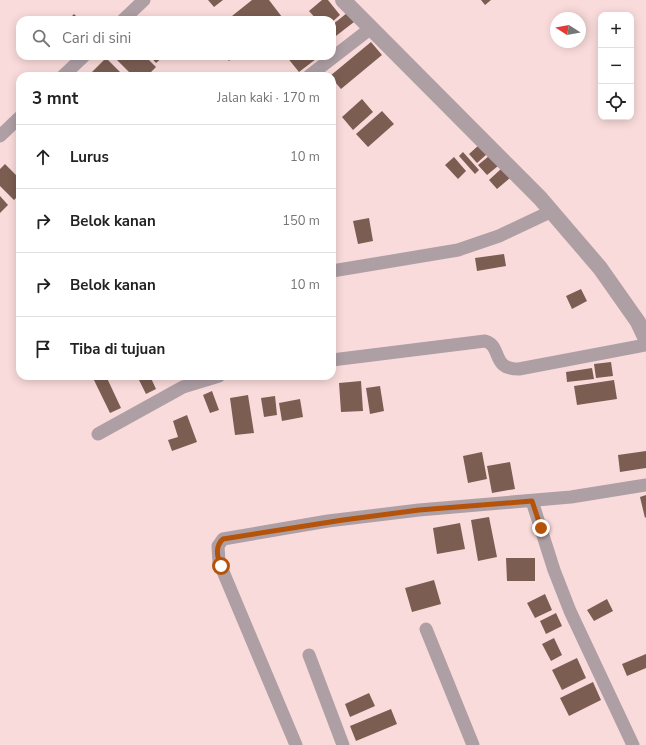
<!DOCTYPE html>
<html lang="id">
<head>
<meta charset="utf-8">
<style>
  body { margin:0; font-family:"Nunito Sans",sans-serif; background:#f6f6f6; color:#222 }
  .controls { position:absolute; right:12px; top:12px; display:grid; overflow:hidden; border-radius:8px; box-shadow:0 2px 10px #0003 }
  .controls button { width:36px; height:36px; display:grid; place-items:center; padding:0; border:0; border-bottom:1px solid #e0e0e0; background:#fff; color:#222; font:20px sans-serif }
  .compass { position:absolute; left:550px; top:12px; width:36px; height:36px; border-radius:50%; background:#fff; box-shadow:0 2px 10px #0003; rotate:281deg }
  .stop { position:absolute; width:12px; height:12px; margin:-9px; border:3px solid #b45309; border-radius:50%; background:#fff }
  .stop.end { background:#b45309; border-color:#fff; box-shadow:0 1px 4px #0008 }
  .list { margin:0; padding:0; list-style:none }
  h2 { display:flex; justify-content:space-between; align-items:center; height:52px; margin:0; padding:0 16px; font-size:17px }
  h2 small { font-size:13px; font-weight:400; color:#767676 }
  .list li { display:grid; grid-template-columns:26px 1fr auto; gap:12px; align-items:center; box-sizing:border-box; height:64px; padding:0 16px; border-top:1px solid #e0e0e0 }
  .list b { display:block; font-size:15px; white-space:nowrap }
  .list em { font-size:13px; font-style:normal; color:#767676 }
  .icon { flex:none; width:22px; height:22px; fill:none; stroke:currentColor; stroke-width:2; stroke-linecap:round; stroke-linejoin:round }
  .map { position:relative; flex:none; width:646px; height:745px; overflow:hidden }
  .search { position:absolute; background:#fff; box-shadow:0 2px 10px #0003; left:16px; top:16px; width:320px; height:44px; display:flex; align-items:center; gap:10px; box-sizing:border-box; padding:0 14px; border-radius:12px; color:#767676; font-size:15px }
  .panel { position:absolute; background:#fff; box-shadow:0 2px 10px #0003; left:16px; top:72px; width:320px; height:308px; border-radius:12px }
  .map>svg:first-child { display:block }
  .building { fill:#7c5d52 }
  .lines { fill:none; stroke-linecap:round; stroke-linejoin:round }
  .minor { stroke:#ae9fa5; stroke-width:13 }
  .tertiary { stroke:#ae9fa5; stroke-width:16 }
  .route { stroke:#b45309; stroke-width:5 }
</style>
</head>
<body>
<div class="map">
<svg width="646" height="745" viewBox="0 0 646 745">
  <rect width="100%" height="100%" fill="#fadbdb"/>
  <!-- building -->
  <path class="building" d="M208 0H223L214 7Z
    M252 0H269L282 17 279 20H227Z
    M322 0H328L340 15 332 22V20H317L309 11Z
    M481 0H491L485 5Z
    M347 13 354 22 332 39V25Z
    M74 14 80 20H68Z
    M371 42 382 55 341 89 330 76Z
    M113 56H145L156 67 147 76H133Z
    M150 56H164L156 63Z
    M225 56H235L229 61Z
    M286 56H314L316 59 299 72Z
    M106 58 124 76H88Z
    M362 99 373 112 353 130 342 117Z
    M382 111 394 124 368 147 356 134Z
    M479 145 487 154 477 163 469 154Z
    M463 152 479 170 475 174 459 156Z
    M489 156 498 166 487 175 478 165Z
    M454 157 466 171 458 179 445 165Z
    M5 164 20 179V194L14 200 0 186V169Z
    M502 168 510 178 497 189 489 180Z
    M0 196 8 205 0 213Z
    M369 218 373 241 358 244 353 221Z
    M504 254 506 266 477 271 475 258Z
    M581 289 587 301 572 309 566 296Z
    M611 362 613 376 596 378 594 364Z
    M592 368 594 379 567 382 566 372Z
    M96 376H106L121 408 110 413 93 378Z
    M137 376H150L156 389 146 394Z
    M614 380 617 399 577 405 574 386Z
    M361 381 363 411 341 412 339 383Z
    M380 386 384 411 370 414 366 388Z
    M212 391 219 410 210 413 203 395Z
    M248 395 254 433 235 435 230 398Z
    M275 396 277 415 264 417 261 398Z
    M300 399 303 417 282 421 279 403Z
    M187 415 197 442 172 451 168 440 178 437 173 421Z
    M646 451V468L620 472 618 455Z
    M482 452 487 479 468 483 463 456Z
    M510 462 515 489 492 493 487 466Z
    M646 495V517L645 518 640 497Z
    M489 517 497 557 478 561 471 520Z
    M460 523 465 549 437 554 433 528Z
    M506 558H535V581H507Z
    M434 580 441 604 412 612 405 588Z
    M545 594 552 610 535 618 527 603Z
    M607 599 613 611 594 621 587 610Z
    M556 613 562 626 546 634 540 621Z
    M554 638 562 655 551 661 542 644Z
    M646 654V668L627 676 622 664Z
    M577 658 586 678 562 690 552 670Z
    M593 682 601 700 569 716 560 698Z
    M369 693 375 706 350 717 345 704Z
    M391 709 397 724 356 741 350 726Z"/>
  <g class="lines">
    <!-- minor -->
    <path class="minor" d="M123 20 144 0
      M63 76 84 56
      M309 76 371 28
      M0 136 20 117
      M332 271 458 250 499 236 552 211
      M332 360 485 341C503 346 490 369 519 369L646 345
      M98 434 183 387 219 376
      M532 501 554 570 570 611 633 745
      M426 629 473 745
      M309 655 343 745
      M296 745 219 562 218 546 223 539 328 521 419 510 571 497 646 485"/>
    <!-- tertiary -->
    <path class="tertiary" d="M343 0 540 198 600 268 638 322 646 339"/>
  </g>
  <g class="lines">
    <!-- route -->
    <path class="route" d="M221 566C217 557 215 546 223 539L343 520 419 510 532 501 541 528"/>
  </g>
</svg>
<div class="controls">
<button>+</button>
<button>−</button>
<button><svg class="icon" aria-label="locate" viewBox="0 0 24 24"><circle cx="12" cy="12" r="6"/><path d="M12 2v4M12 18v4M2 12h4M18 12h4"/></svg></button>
</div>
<svg class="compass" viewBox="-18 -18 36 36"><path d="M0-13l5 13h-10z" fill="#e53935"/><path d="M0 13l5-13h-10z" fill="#767676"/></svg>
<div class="stop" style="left:221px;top:566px"></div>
<div class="stop end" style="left:541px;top:528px"></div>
<div class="search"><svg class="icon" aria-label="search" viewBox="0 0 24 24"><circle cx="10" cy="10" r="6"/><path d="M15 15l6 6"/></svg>Cari di sini</div>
<section class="panel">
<h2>3 mnt<small>Jalan kaki · 170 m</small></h2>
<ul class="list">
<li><svg class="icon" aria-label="ahead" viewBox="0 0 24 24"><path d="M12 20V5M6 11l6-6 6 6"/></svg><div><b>Lurus</b></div><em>10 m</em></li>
<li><svg class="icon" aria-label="right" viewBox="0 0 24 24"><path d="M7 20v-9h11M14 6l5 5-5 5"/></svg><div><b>Belok kanan</b></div><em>150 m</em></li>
<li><svg class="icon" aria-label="right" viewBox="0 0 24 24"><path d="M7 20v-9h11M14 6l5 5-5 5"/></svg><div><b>Belok kanan</b></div><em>10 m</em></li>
<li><svg class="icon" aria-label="arrive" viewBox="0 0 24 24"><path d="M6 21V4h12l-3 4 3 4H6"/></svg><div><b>Tiba di tujuan</b></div></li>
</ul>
</section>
</div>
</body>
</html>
